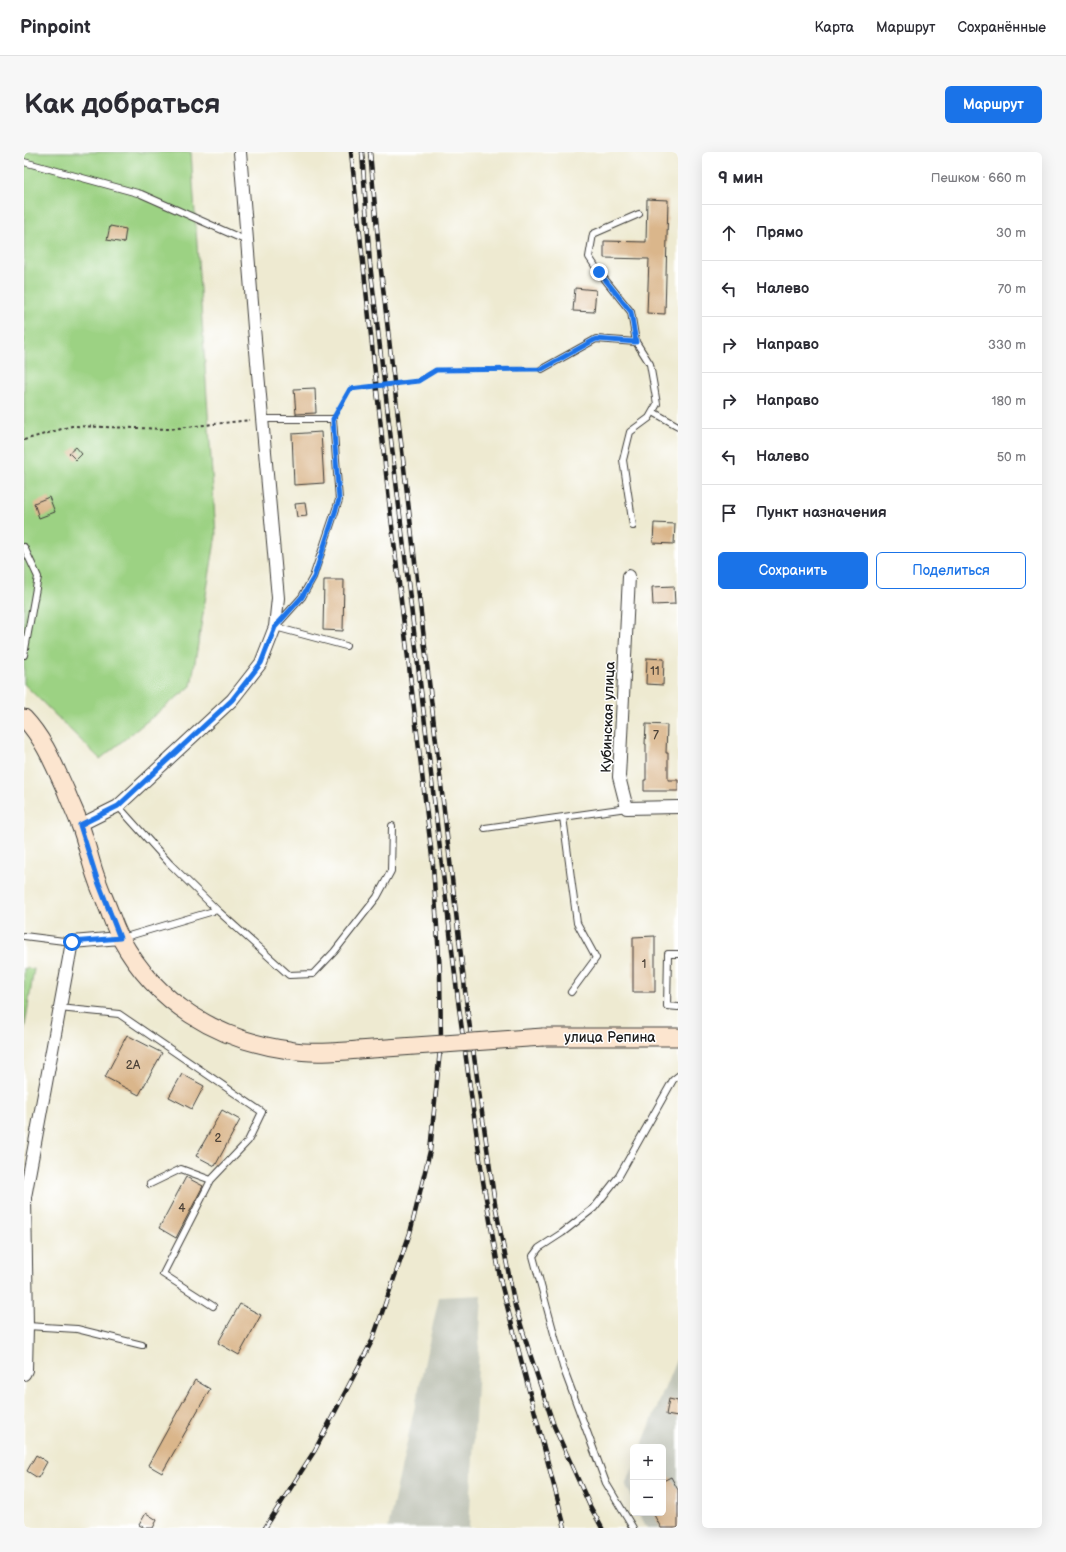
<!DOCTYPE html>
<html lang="ru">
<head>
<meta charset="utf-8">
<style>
  body { margin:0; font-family:"Balsamiq Sans",sans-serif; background:#f7f7f7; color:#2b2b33 }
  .controls { position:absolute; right:12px; bottom:12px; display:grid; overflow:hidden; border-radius:6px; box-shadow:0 4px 16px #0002 }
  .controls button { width:36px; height:36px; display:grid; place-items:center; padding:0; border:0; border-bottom:1px solid #e1e1e2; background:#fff; color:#2b2b33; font:20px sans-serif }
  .stop { position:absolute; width:12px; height:12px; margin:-9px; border:3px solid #1a73e8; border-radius:50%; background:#fff }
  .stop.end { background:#1a73e8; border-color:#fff; box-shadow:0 1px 4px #0008 }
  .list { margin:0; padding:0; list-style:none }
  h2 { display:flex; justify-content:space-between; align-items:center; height:52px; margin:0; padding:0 16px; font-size:17px }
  h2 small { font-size:13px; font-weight:400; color:#7c7c81 }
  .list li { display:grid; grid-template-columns:26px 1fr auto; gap:12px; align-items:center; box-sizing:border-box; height:56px; padding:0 16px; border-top:1px solid #e1e1e2 }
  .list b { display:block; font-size:15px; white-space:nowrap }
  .list em { font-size:13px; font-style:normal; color:#7c7c81 }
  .actions { display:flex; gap:8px; padding:12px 16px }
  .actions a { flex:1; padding:9px 0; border:1px solid #1a73e8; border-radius:6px; text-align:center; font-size:14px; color:#1a73e8 }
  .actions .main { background:#1a73e8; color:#fff }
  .icon { flex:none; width:22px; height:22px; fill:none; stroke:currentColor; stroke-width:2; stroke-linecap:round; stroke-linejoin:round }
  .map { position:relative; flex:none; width:654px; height:1376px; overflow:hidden; border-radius:6px }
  header { display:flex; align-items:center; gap:24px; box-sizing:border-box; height:56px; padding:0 20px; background:#fff; border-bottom:1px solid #e1e1e2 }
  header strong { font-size:19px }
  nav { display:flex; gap:22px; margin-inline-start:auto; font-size:14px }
  .intro { display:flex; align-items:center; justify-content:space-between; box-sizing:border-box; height:96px; padding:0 24px }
  h1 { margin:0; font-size:28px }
  .button { padding:10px 18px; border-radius:6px; background:#1a73e8; color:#fff; font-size:14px; font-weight:700 }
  main { display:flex; gap:24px; padding:0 24px }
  aside { flex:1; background:#fff; border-radius:6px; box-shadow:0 4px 16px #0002 }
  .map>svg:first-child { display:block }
  .industrial { fill:#c2c6b9 }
  .green { fill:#9cd283; stroke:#5c7750 }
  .building { fill:#dab68b }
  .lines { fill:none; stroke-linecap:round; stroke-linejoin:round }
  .service-casing { stroke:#3c3b37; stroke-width:8 }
  .minor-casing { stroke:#3c3b37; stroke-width:14 }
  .secondary-casing { stroke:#3c3b37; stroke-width:19 }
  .path { stroke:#3c3b37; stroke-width:2; stroke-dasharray:3 3; stroke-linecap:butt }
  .service { stroke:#fff; stroke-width:6 }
  .minor { stroke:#fff; stroke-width:12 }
  .secondary { stroke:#fce5cf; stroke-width:17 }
  .rail-casing { stroke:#1c1c1c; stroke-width:4.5 }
  .rail { stroke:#fff; stroke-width:3; stroke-dasharray:9; stroke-linecap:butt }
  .secondary-bridge-casing { stroke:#3c3b37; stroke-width:19; stroke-linecap:butt }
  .secondary-bridge { stroke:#fce5cf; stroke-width:17 }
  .route { stroke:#1a73e8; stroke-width:5 }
  .labels { text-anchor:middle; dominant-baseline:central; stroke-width:3; stroke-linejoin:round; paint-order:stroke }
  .number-label { font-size:12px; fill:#4c4238 }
  .street-label { font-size:14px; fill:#1c1c1c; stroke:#fff }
</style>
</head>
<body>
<header>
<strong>Pinpoint</strong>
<nav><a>Карта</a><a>Маршрут</a><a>Сохранённые</a></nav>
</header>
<div class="intro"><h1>Как добраться</h1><a class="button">Маршрут</a></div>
<main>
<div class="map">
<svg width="654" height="1376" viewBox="0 0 654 1376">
  <rect width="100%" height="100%" fill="#fff"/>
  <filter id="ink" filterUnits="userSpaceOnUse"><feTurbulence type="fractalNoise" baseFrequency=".025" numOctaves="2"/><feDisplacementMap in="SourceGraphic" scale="8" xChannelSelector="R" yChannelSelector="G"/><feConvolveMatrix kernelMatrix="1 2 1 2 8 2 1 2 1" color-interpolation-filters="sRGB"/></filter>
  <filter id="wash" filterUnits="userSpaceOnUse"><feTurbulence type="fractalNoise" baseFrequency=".012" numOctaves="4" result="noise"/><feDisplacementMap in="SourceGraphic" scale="16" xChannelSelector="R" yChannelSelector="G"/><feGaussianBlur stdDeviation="0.9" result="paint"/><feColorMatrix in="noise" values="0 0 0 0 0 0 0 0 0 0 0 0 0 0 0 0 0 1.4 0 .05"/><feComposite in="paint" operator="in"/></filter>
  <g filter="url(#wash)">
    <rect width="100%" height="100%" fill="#eeead1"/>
    <!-- industrial -->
    <path class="industrial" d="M458 1143 445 1376H364L415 1145Z
      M654 1203V1376H623L615 1361H639V1295H617Z
      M609 1315V1348L602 1333Z"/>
    <!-- green -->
    <path class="green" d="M0 0H167L192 383 167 534 76 607 0 532Z
      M0 816 10 817 0 880Z"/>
    <g id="blocks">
      <!-- building -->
      <path class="building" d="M623 47 644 48 641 162 623 161 625 107 580 106V89L622 90Z
        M86 74 102 77 100 91 83 88Z
        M551 136 572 138 570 160 549 159Z
        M291 236 292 261 272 262 270 237Z
        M297 280 300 331 270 333 268 282Z
        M52 295 58 302 52 308 45 301Z
        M25 345 31 360 15 366 10 351Z
        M281 351 283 364 273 365 271 352Z
        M630 371 651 372 650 392 629 391Z
        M300 428H320L319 479 299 478Z
        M650 434 651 452 629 453 628 435Z
        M623 506 640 507 639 533 622 532Z
        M622 572 643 573 642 601H644V628H654V639H620V628H622V592H621Z
        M631 784V840H609V785Z
        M103 883 138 901 115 943 81 925Z
        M158 922 180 934 168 957 145 945Z
        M198 958 216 968 191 1014 172 1004Z
        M162 1025 179 1034 152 1086 135 1076Z
        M216 1152 237 1163 215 1203 194 1191Z
        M171 1228 186 1237 138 1321 124 1313Z
        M645 1247 654 1249V1265L642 1263Z
        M12 1303 23 1310 14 1326 3 1319Z
        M647 1325 654 1338V1376H637L629 1361H639V1329Z
        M122 1361 133 1368 129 1376H121L115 1373Z"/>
    </g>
  </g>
  <g filter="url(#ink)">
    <use href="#blocks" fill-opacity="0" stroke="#3c3b37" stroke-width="1"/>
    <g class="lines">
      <!-- service casing -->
      <g class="service-casing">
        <path id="service" d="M0 10 117 42 223 89
          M612 190 607 160 575 120 565 105 569 82 615 62
          M518 217 572 187 612 190 626 212 633 252 625 266 606 280 599 308 609 374
          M629 260 654 274
          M238 267H309L315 348 289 425 278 445 251 475 322 494
          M0 395 14 425 0 503
          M94 654 146 712 193 758
          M539 665 553 771 572 806 547 840
          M461 676 603 656
          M0 784 48 790
          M98 786 193 758 265 823 289 822 310 800 353 745 367 719 368 674
          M654 802H644L643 854 654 855
          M35 856 95 862 238 960 224 989 187 1028 139 1122 189 1154
          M126 1032 157 1017 187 1028
          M3 1174 53 1177 118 1193
          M609 1376 582 1331 539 1215 509 1104 515 1096 538 1081 570 1056 595 1024 649 928 654 924"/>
      </g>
      <!-- minor casing -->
      <g class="minor-casing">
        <path id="minor" d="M605 424 595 625 603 656 654 655
          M56 673 94 654 208 548 237 511 251 475 254 446 230 176 216 0
          M0 1222 2 1218 3 1174 1 1045 48 790 96 786"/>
      </g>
      <!-- secondary casing -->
      <g class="secondary-casing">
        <path id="secondary" d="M0 566C20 587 30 613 42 639 46 650 52 661 56 673 63 691 66 710 73 728 77 740 83 752 87 764 90 772 93 780 97 787 132 851 193 888 265 898 288 902 311 900 334 898
          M519 885H654"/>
      </g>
      <!-- path -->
      <path class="path" d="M313 261 326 237 394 229 412 218 510 217
        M0 288 48 274 145 277 226 268"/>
      <!-- service -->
      <use href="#service" class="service"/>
      <!-- minor -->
      <use href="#minor" class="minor"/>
      <!-- secondary -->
      <use href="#secondary" class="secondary"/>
      <!-- rail casing -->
      <g class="rail-casing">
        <path id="rail" d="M338 0 346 112 435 856 459 1029 477 1131 541 1376
          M346 0 356 110 443 855 471 1052 491 1154 505 1199 530 1274 566 1354 578 1376
          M241 1376 291 1298 348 1189 386 1081 406 999 417 888 416 821 409 713 365 349 327 0"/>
      </g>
      <!-- rail -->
      <use href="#rail" class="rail"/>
      <!-- secondary-bridge casing -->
      <g class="secondary-bridge-casing">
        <path id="secondary-bridge" d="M334 898 519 885"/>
      </g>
      <!-- secondary-bridge -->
      <use href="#secondary-bridge" class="secondary-bridge"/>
    </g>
  </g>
  <g class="lines" filter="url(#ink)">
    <!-- route -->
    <path class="route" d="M48 790 96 786 73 727 56 673 94 654 208 548 237 511 251 475 278 445 290 425 315 348 309 267 326 237 394 229 412 218 518 217 572 187 612 190 607 160 575 120"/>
  </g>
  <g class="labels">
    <!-- number labels -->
    <g class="number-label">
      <text x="631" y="519">11</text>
      <text x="632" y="583">7</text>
      <text x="620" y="812">1</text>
      <text x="109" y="913">2А</text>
      <text x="194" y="986">2</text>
      <text x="158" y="1056">4</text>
    </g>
    <!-- street labels -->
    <g class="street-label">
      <text transform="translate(584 565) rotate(-88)">Кубинская улица</text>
      <text x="586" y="885">улица Репина</text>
    </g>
  </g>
</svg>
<div class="controls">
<button>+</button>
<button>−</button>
</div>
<div class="stop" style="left:48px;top:790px"></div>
<div class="stop end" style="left:575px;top:120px"></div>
</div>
<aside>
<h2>9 мин<small>Пешком · 660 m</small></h2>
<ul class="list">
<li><svg class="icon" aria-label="ahead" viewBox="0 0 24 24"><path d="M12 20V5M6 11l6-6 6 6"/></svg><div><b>Прямо</b></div><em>30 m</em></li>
<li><svg class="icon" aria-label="left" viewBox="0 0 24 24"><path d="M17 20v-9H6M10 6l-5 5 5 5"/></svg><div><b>Налево</b></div><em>70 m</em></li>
<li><svg class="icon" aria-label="right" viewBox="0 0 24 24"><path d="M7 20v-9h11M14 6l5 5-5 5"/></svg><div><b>Направо</b></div><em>330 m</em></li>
<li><svg class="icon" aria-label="right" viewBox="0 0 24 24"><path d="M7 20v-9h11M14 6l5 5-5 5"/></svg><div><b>Направо</b></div><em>180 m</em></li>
<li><svg class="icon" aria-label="left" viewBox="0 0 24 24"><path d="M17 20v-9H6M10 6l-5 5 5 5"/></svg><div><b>Налево</b></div><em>50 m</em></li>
<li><svg class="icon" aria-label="arrive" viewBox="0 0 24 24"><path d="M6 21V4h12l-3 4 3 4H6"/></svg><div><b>Пункт назначения</b></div></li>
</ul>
<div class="actions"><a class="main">Сохранить</a><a>Поделиться</a></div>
</aside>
</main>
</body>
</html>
